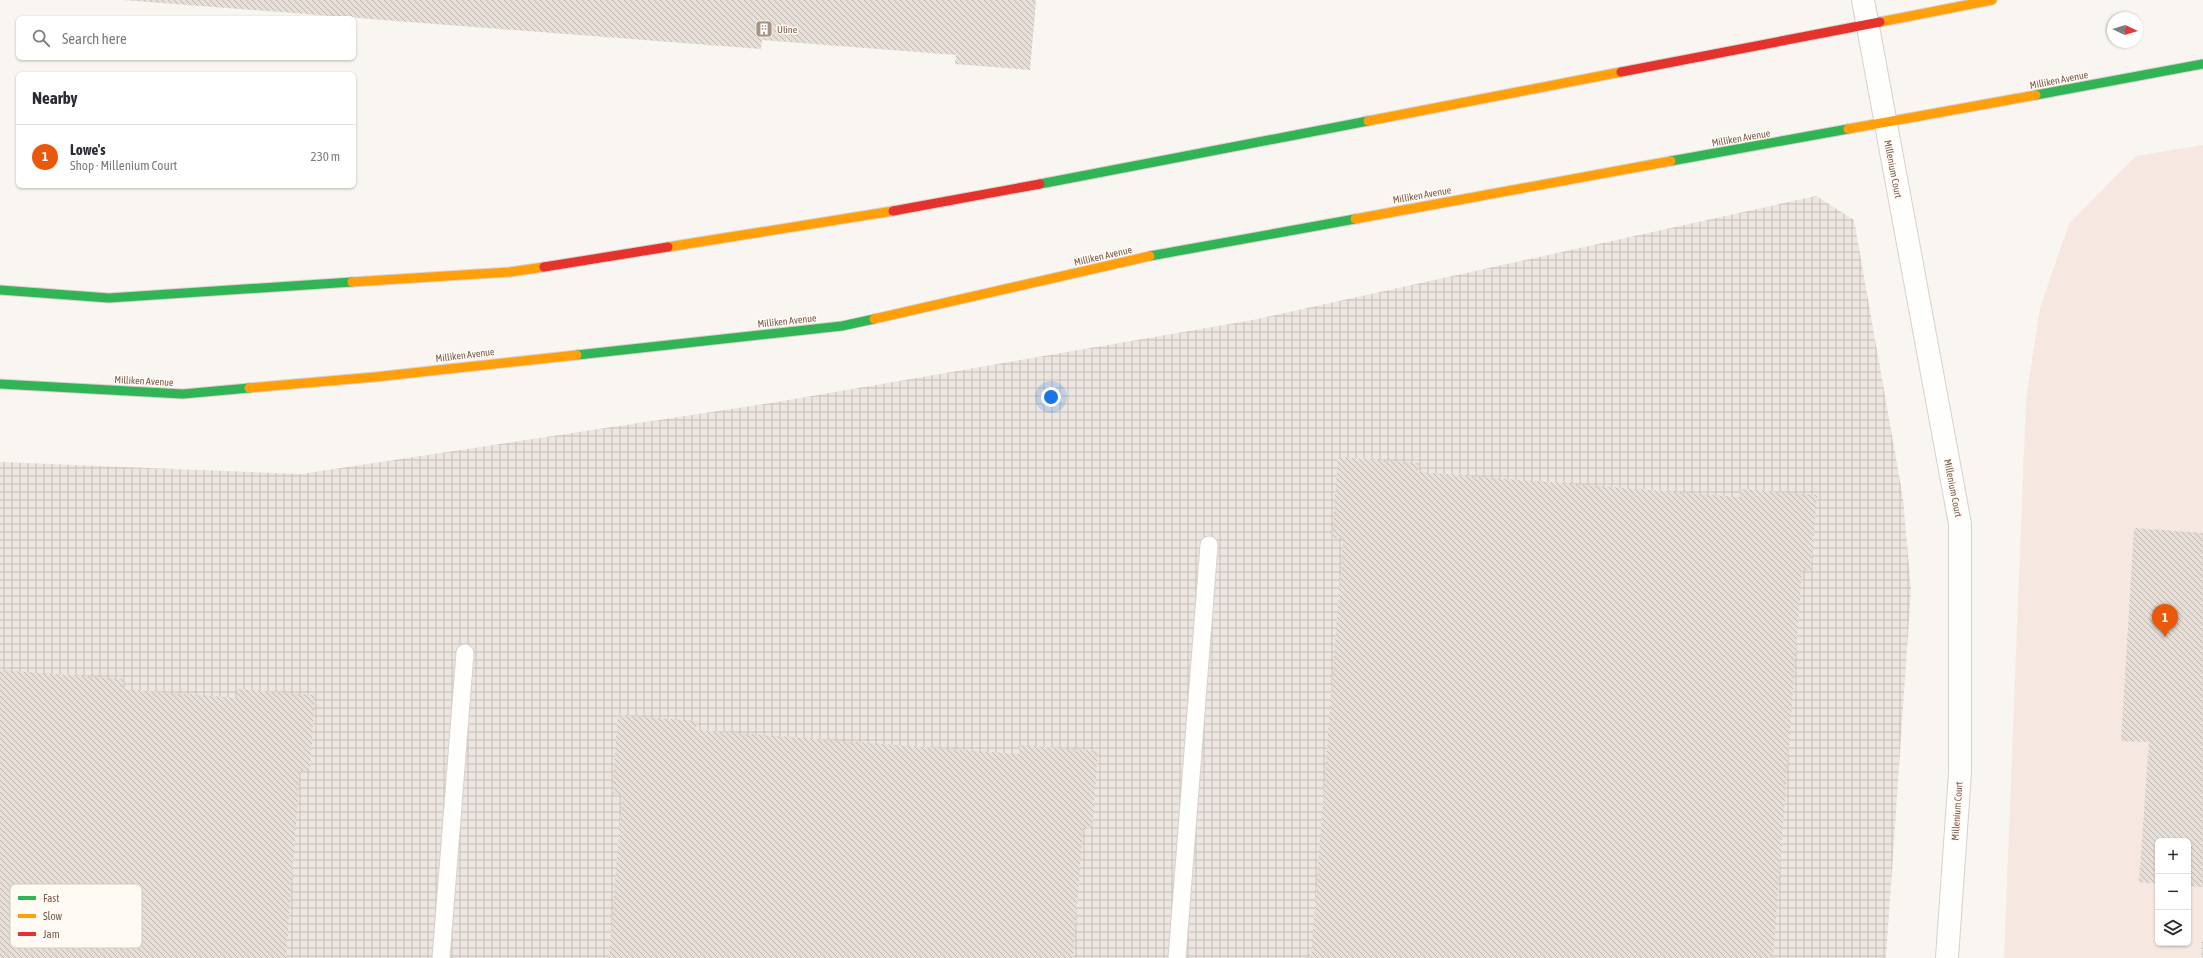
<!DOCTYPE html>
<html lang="en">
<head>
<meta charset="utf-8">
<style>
  body { margin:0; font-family:"Asap Condensed",sans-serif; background:#f2f2f3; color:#2b2b33 }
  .controls { position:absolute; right:12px; bottom:12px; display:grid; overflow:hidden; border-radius:6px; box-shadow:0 1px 3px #0004 }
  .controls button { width:36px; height:36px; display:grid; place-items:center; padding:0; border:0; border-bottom:1px solid #e1e1e2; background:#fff; color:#2b2b33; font:20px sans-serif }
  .compass { position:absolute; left:2107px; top:12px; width:36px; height:36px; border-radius:50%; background:#fff; box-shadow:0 1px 3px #0004; rotate:94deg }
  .you { position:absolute; left:1051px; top:397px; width:14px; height:14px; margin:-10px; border:3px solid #fff; border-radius:50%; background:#1a73e8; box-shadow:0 0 0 6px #1a73e833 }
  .badge { display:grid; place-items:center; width:26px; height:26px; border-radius:50%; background:#ea580c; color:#fff; font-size:13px; font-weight:700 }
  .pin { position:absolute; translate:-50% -33px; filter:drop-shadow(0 1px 2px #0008) }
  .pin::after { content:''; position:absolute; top:21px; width:14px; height:12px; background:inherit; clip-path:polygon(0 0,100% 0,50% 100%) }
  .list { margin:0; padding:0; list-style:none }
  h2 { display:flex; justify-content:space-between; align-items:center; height:52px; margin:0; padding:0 16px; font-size:17px }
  h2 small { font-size:13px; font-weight:400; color:#7c7c81 }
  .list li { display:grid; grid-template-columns:26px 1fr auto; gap:12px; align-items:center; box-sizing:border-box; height:64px; padding:0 16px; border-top:1px solid #e1e1e2 }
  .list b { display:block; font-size:15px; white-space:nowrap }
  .list p { margin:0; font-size:13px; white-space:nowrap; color:#7c7c81 }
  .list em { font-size:13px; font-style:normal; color:#7c7c81 }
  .icon { flex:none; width:22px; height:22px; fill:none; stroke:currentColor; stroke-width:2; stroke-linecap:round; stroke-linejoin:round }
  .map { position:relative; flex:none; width:2203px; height:958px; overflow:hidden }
  .search { position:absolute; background:#fff; box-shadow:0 1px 3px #0004; left:16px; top:16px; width:340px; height:44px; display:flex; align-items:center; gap:10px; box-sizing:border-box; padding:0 14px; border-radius:6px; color:#7c7c81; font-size:15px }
  .panel { position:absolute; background:#fff; box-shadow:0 1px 3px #0004; left:16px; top:72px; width:340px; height:116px; border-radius:6px }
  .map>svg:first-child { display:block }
  .commercial { fill:#f6e8e1; fill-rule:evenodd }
  .industrial { fill:url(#industrial-grid) }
  .building { fill:url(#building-back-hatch) }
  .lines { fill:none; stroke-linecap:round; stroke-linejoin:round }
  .lane-casing { stroke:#d7d1cb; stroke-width:19 }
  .street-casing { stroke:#d7d1cb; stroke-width:24 }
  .fast-casing { stroke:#dad1cc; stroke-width:11 }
  .slow-casing { stroke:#dad1cc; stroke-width:11 }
  .jam-casing { stroke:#dad1cc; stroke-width:11 }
  .lane { stroke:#fefefd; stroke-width:17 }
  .street { stroke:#fefefd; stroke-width:22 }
  .fast { stroke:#30b455; stroke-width:9 }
  .slow { stroke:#ff9f0a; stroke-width:9 }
  .jam { stroke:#e5322d; stroke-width:9 }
  .labels { text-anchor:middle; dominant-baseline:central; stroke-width:3; stroke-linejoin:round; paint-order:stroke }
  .poi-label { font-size:10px; fill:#7a5c4d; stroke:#fffaf3; text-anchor:start }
  .street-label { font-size:10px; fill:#7a5c4d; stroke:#fffaf3 }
  .key { fill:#fffaf3; stroke:#d7cbc1; stroke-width:1 }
  .key-label { font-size:11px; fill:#7a5c4d }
</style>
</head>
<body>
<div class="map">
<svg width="2203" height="958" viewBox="0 0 2203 958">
  <defs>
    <pattern id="industrial-grid" width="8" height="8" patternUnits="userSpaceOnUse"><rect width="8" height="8" fill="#ede5e0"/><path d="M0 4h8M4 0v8" fill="none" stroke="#c5bdb8"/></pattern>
    <pattern id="building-back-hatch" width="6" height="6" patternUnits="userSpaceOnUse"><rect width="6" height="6" fill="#e6ded7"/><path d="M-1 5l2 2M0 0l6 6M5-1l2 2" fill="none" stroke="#bfb7b1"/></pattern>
  </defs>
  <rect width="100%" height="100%" fill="#f9f5f0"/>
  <!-- commercial -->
  <path class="commercial" d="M2203 145V958H2004L2026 399 2040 308 2069 224 2136 156ZM2158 841H2188V943H2158Z"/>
  <!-- industrial -->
  <path class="industrial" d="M1816 196 1854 220 1903 498 1911 590 1886 958H0V462L301 474 771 403 1253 320Z"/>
  <!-- building -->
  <path class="building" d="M123 0H1036L1030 70 955 64 956 55 762 40 761 49Z
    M1338 457 1419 463 1418 472 1739 497 1740 489 1817 495 1811 571 1802 570 1773 958H1311L1343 539 1332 538Z
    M2134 528 2203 533V887L2188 886V841H2158V884L2139 882 2149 742 2121 741Z
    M0 670 124 679 123 689 237 698V689L315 695 310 771H300L286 958H0Z
    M618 715 697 721 696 730 1019 754 1020 745 1098 751 1092 829 1083 828 1073 958H609L622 795 612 794Z
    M2202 942H2203V958H2201Z"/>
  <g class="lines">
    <!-- lane casing -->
    <g class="lane-casing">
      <path id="lane" d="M441 958 465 653
        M1177 958 1209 545"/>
    </g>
    <!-- street casing -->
    <g class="street-casing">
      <path id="street" d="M1863 0 1960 524V772L1947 958"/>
    </g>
    <!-- fast casing -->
    <g class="fast-casing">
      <path id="fast" d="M2036 95 2203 64
        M1671 161 1848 129
        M1040 184 1368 121
        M1150 256 1355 219
        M0 290 109 298 352 282
        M577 355 842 326 874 319
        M0 384 183 394 249 388"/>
    </g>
    <!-- slow casing -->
    <g class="slow-casing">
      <path id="slow" d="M1880 22 1992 0
        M1368 121 1621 72
        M1848 129 2036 95
        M1355 219 1671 161
        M668 247 893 211
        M352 282 510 272 544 267
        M874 319 1150 256
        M249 388 375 377 577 355"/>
    </g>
    <!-- jam casing -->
    <g class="jam-casing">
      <path id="jam" d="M1621 72 1880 22
        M893 211 1040 184
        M544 267 668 247"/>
    </g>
    <!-- lane -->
    <use href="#lane" class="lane"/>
    <!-- street -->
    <use href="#street" class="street"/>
    <!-- fast -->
    <use href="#fast" class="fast"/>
    <!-- slow -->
    <use href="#slow" class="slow"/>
    <!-- jam -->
    <use href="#jam" class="jam"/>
  </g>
  <!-- icons -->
  <defs>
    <g id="building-square" transform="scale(0.9)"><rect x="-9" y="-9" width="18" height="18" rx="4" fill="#a69286" stroke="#fffaf3"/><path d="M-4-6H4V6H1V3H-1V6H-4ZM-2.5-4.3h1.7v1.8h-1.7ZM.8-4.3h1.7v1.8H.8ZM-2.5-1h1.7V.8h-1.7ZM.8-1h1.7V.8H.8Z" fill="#fff"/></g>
  </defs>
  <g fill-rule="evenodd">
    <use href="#building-square" x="764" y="29"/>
  </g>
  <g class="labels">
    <!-- poi labels -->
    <g class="poi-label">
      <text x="777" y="29">Uline</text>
    </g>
    <!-- street labels -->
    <g class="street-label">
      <text transform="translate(2059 80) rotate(-11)">Milliken Avenue</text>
      <text transform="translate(1741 138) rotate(-10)">Milliken Avenue</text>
      <text transform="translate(1893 169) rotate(79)">Millenium Court</text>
      <text transform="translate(1422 195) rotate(-10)">Milliken Avenue</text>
      <text transform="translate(1103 256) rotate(-13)">Milliken Avenue</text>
      <text transform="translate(787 321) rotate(-6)">Milliken Avenue</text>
      <text transform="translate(465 355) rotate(-7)">Milliken Avenue</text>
      <text transform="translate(144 381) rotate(3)">Milliken Avenue</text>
      <text transform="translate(1953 488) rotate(79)">Millenium Court</text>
      <text transform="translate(1957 811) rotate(-86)">Millenium Court</text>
    </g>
  </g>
  <!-- legend -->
  <rect x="10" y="884" width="132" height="64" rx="6" class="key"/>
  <rect x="18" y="896" width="18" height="4" fill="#30b455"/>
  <rect x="18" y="914" width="18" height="4" fill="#ff9f0a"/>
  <rect x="18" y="932" width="18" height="4" fill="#e5322d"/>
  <g class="key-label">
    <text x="43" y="902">Fast</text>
    <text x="43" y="920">Slow</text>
    <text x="43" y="938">Jam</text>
  </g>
</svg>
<div class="controls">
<button>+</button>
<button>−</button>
<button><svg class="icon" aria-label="layers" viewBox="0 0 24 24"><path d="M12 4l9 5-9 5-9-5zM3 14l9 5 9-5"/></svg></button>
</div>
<svg class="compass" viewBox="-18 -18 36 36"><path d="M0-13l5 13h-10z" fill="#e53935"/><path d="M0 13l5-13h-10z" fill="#7c7c81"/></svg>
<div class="you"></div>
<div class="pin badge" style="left:2165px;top:637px">1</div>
<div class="search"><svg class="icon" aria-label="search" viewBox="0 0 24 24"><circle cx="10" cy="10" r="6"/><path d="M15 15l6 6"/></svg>Search here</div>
<section class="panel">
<h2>Nearby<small></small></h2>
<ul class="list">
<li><span class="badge">1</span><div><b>Lowe's</b><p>Shop · Millenium Court</p></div><em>230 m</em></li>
</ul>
</section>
</div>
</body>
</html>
